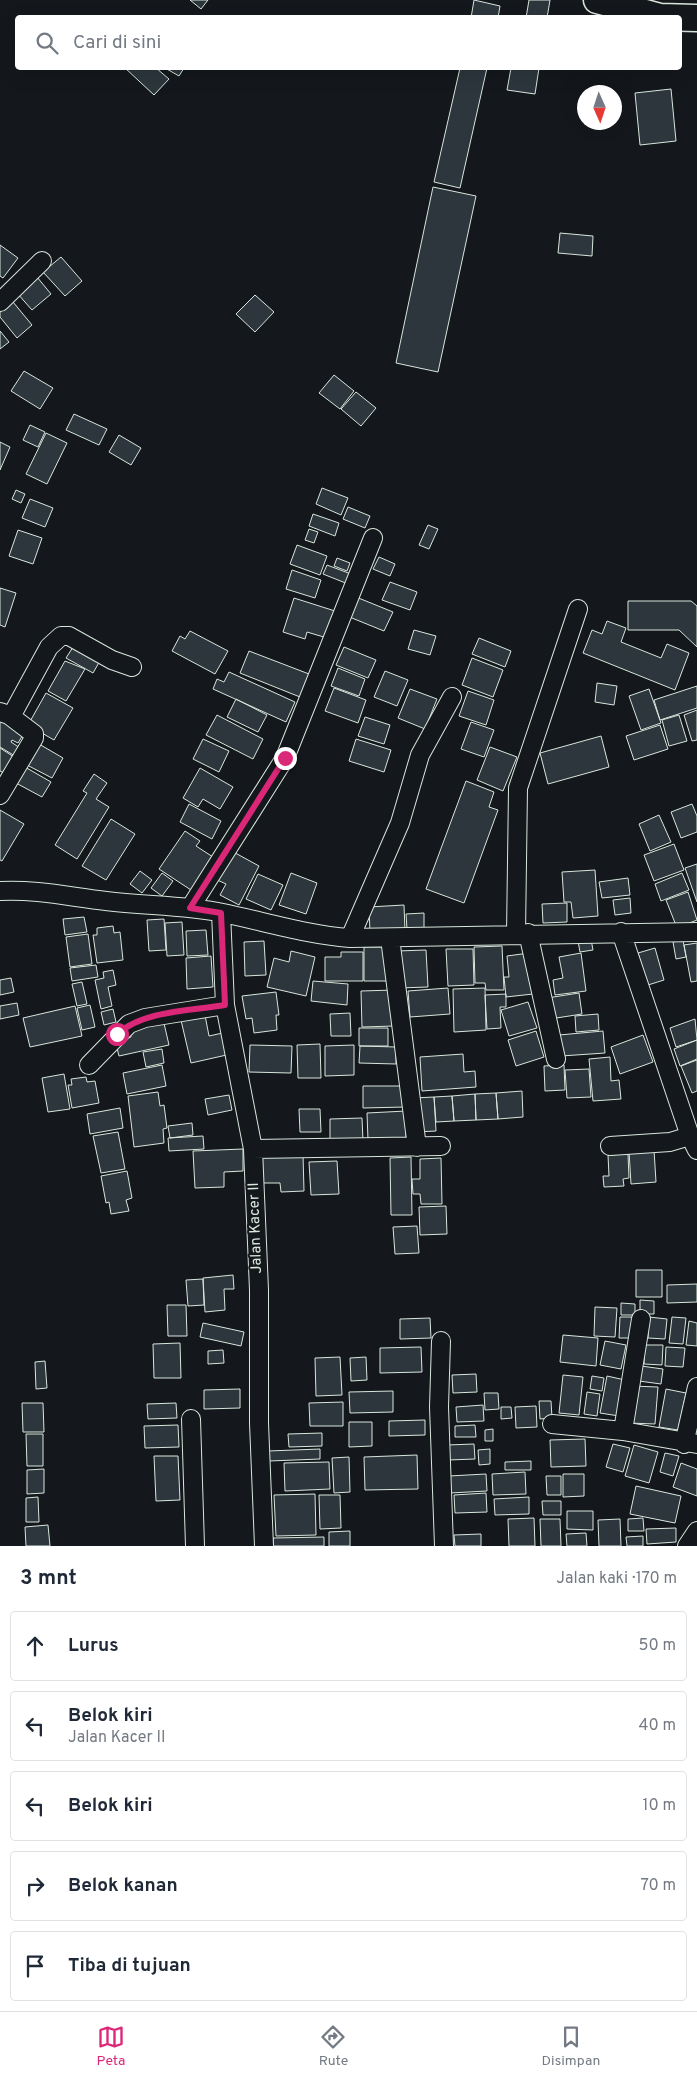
<!DOCTYPE html>
<html lang="id">
<head>
<meta charset="utf-8">
<style>
  body { margin:0; font-family:Overpass,sans-serif; background:#f2f2f3; color:#1f2937 }
  .compass { position:absolute; left:577px; top:85px; width:45px; height:45px; border-radius:50%; background:#fff; box-shadow:0 5px 20px #0002; rotate:177deg }
  .stop { position:absolute; width:15px; height:15px; margin:-11px; border:4px solid #db2777; border-radius:50%; background:#fff }
  .stop.end { background:#db2777; border-color:#fff; box-shadow:0 1px 5px #0008 }
  .list { margin:0; padding:0; list-style:none }
  h2 { display:flex; justify-content:space-between; align-items:center; height:65px; margin:0; padding:0 20px; font-size:21px }
  h2 small { font-size:16px; font-weight:400; color:#747a83 }
  .list li { display:grid; grid-template-columns:32px 1fr auto; gap:15px; align-items:center; box-sizing:border-box; height:70px; margin:0 10px 10px; padding:0 10px; border:1px solid #e0e1e3; border-radius:5px }
  .list b { display:block; font-size:19px; white-space:nowrap }
  .list p { margin:0; font-size:16px; white-space:nowrap; color:#747a83 }
  .list em { font-size:16px; font-style:normal; color:#747a83 }
  .icon { flex:none; width:28px; height:28px; fill:none; stroke:currentColor; stroke-width:2; stroke-linecap:round; stroke-linejoin:round }
  .map { position:relative; flex:none; width:697px; height:1546px; overflow:hidden }
  .search { position:absolute; background:#fff; box-shadow:0 5px 20px #0002; left:15px; right:15px; top:15px; height:55px; display:flex; align-items:center; gap:12px; box-sizing:border-box; padding:0 18px; border-radius:5px; color:#747a83; font-size:19px }
  .sheet { height:465px; background:#fff }
  nav { display:flex; justify-content:space-around; align-items:center; box-sizing:border-box; height:70px; border-top:1px solid #e0e1e3; background:#fff; font-size:14px; color:#747a83 }
  nav a { display:grid; justify-items:center; gap:2px }
  nav .on { color:#db2777 }
  .map>svg:first-child { display:block }
  .building { fill:#2c363c; stroke:#d8e6dc }
  .lines { fill:none; stroke-linecap:round; stroke-linejoin:round }
  .minor-casing { stroke:#d8e6dc; stroke-width:20 }
  .highway-casing { stroke:#d8e6dc; stroke-width:29 }
  .minor { stroke:#14181c; stroke-width:18 }
  .highway { stroke:#14181c; stroke-width:26 }
  .route { stroke:#db2777; stroke-width:6 }
  .labels { text-anchor:middle; dominant-baseline:central; stroke-width:4; stroke-linejoin:round; paint-order:stroke }
  .street-label { font-size:15px; fill:#d8e6dc; stroke:#14181c }
</style>
</head>
<body>
<div class="map">
<svg width="697" height="1546" viewBox="0 0 697 1546">
  <rect width="100%" height="100%" fill="#14181c"/>
  <!-- building -->
  <path class="building" d="M190 0H208L201 9Z
    M474 0 500 6 498 18H471Z
    M529 0H550L547 18H526Z
    M125 68H156L169 79 154 95Z
    M165 68H184L179 76Z
    M460 68H487L460 188 434 182Z
    M511 68H539L535 94 507 90Z
    M671 89 676 141 640 145 635 93Z
    M433 187 476 196 438 372 396 363Z
    M560 233 593 236 592 256 558 253Z
    M0 245 18 258 3 278 0 276Z
    M61 257 82 281 65 296 43 272Z
    M37 277 51 294 32 310 17 293Z
    M255 295 274 312 255 332 236 314Z
    M13 302 32 325 17 338 0 317V312Z
    M0 331 9 342 0 349Z
    M24 371 53 388 40 409 11 391Z
    M334 375 354 391 340 409 319 393Z
    M356 392 376 408 361 426 341 409Z
    M74 414 107 429 99 445 66 430Z
    M30 425 45 432 38 447 23 440Z
    M46 433 67 443 47 484 26 474Z
    M119 435 141 448 131 465 109 452Z
    M0 442 10 447 0 470Z
    M322 488 348 498 341 515 316 504Z
    M16 490 25 494 21 503 12 499Z
    M30 499 53 508 45 527 22 518Z
    M348 507 370 516 365 528 343 519Z
    M313 514 339 523 335 536 309 526Z
    M428 525 438 529 429 549 419 545Z
    M309 529 318 532 314 543 305 540Z
    M18 530 42 538 33 564 9 556Z
    M297 545 327 556 320 575 290 564Z
    M379 557 395 564 390 576 373 569Z
    M337 558 350 563 347 571 334 566Z
    M327 565 351 574 348 584 323 574Z
    M292 570 321 580 315 598 286 589Z
    M390 582 417 592 410 610 382 600Z
    M0 588 16 593 5 627 0 625Z
    M356 597 393 612 384 631 347 616Z
    M294 598 335 611 327 638 307 632 305 639 283 632Z
    M628 601H691L697 606V647L679 630H628Z
    M607 621 626 628 621 642 661 658 667 644 689 653 675 690 583 653 592 630 602 634Z
    M414 630 436 636 430 655 408 649Z
    M190 631 228 651 215 674 172 651 180 636 185 639Z
    M479 638 511 651 505 667 472 654Z
    M75 644 101 659 93 673 66 658Z
    M344 647 376 660 368 678 336 665Z
    M249 651 309 674 300 697 240 673Z
    M472 658 503 670 493 697 462 685Z
    M65 661 85 669 66 701 48 691Z
    M338 668 365 679 359 696 331 686Z
    M385 671 408 680 397 706 374 697Z
    M229 672 295 702 286 722 213 689 217 679 224 682Z
    M597 683 617 686 614 705 595 702Z
    M697 686V708L660 720 654 700Z
    M334 688 366 700 358 723 325 711Z
    M410 689 437 699 425 729 398 718Z
    M649 689 661 723 641 730 629 696Z
    M468 691 494 700 486 725 459 716Z
    M46 693 73 708 54 740 28 725Z
    M236 699 267 715 258 732 227 717Z
    M697 710V740L692 741 684 715Z
    M217 715 263 739 253 759 206 735Z
    M679 715 687 741 669 746 662 720Z
    M365 717 390 725 384 744 358 736Z
    M0 718 24 733 18 743 12 740 11 742 20 748 15 756 0 747Z
    M471 722 494 730 484 757 461 749Z
    M660 725 668 749 634 760 626 736Z
    M601 736 609 767 548 784 540 753Z
    M203 739 229 751 219 772 193 759Z
    M356 739 391 750 384 772 349 761Z
    M39 744 63 758 52 778 27 765Z
    M490 747 517 757 503 791 477 780Z
    M0 748 14 757 4 773 0 771Z
    M25 767 51 782 42 797 16 783Z
    M200 768 233 787 220 809 203 799 198 807 183 798Z
    M94 774 107 783 96 799 109 807 77 859 55 845 87 793 83 791Z
    M466 781 494 792 489 807 498 810 464 903 426 889Z
    M189 804 221 821 212 839 180 822Z
    M692 804 697 816V832L681 838 671 812Z
    M0 810 24 824 2 861 0 860Z
    M659 815 671 842 650 851 639 824Z
    M111 819 135 834 106 880 82 866Z
    M185 831 200 841 196 846 213 857 191 890 159 869Z
    M674 844 684 870 654 881 644 855Z
    M228 849 259 866 239 905 220 895 226 884 213 878Z
    M697 864V902L685 868Z
    M595 870 598 916 573 918 571 902H564L562 872Z
    M140 871 152 880 142 893 130 884Z
    M162 873 173 881 162 896 151 888Z
    M291 873 317 883 306 914 279 905Z
    M682 873 689 890 661 901 655 884Z
    M258 874 283 885 271 910 246 899Z
    M628 878 630 895 602 898 599 882Z
    M688 892 697 920 677 928 666 900Z
    M630 898 631 913 615 915 613 900Z
    M567 903V922L543 923 542 904Z
    M404 905 405 931 370 933 369 907Z
    M424 913V929H407L406 914Z
    M84 917 87 932 65 935 63 919Z
    M164 919 166 950 149 951 147 920Z
    M182 922 184 955 167 956 165 923Z
    M113 926 114 933 120 932 123 960 97 963 93 935H97V928Z
    M206 930 208 955 187 956 186 931Z
    M88 934 92 964 70 967 66 937Z
    M591 939 593 950 580 952 578 941Z
    M683 940 686 957 676 959 673 942Z
    M264 941 266 975 245 976 244 942Z
    M697 943V981L691 982 684 945Z
    M502 946 504 990H486L485 983H475L474 947Z
    M364 947H390V981H364Z
    M655 948 664 980 648 985 638 953Z
    M446 949H473L474 985 448 986Z
    M426 950 428 987 399 988 397 951Z
    M291 951 315 957 306 996 267 987 274 958 289 962Z
    M341 952H363V981H325V957H341Z
    M529 953 533 994 506 997 504 977H509L507 956Z
    M581 953 586 991 555 995 553 980 563 978 559 957Z
    M211 956 213 987 187 989 186 958Z
    M96 965 98 977 72 981 70 968Z
    M113 970 116 985 108 987 112 1006 101 1009 95 980 104 978 103 972Z
    M11 978 14 992 0 995V980Z
    M313 981 348 984 347 1005 311 1001Z
    M82 982 87 1004 77 1006 72 984Z
    M448 988 450 1014 410 1017 408 991Z
    M485 988 486 1030 454 1032 453 989Z
    M394 990V1026L362 1027 361 991Z
    M276 992 279 1015H276L277 1030 254 1033 252 1018 246 1019 242 996Z
    M579 993 582 1014 550 1019 547 998Z
    M506 994V1007H500L501 1028 487 1029 485 995Z
    M528 1002 537 1028 509 1036 501 1010Z
    M17 1003 19 1015 0 1019V1006Z
    M90 1005 95 1027 82 1030 77 1008Z
    M75 1006 82 1036 30 1047 23 1018Z
    M113 1009 116 1022 104 1025 101 1012Z
    M204 1010 209 1036 227 1032 231 1054 191 1063 180 1016Z
    M350 1013 351 1036H331L330 1014Z
    M598 1014 599 1030 576 1032 575 1016Z
    M163 1019 169 1045 119 1056 115 1040 131 1037 129 1026Z
    M695 1019 697 1040 676 1047 670 1028Z
    M359 1028H388V1046H359Z
    M536 1031 544 1057 516 1066 508 1040Z
    M603 1031 605 1053 561 1056 559 1035Z
    M643 1035 653 1062 620 1074 611 1047Z
    M697 1040V1059L680 1066 674 1049Z
    M320 1044 321 1078H298L297 1045Z
    M250 1045 292 1046 291 1073 249 1072Z
    M354 1045V1075L325 1076V1046Z
    M360 1046 396 1047V1064L359 1063Z
    M162 1049 164 1063 146 1067 143 1052Z
    M463 1054 464 1072 475 1071 476 1087 422 1091 420 1057Z
    M610 1057 611 1081 619 1080 621 1099 593 1101 589 1059Z
    M697 1060V1091L692 1093 681 1066Z
    M162 1065 166 1086 127 1094 123 1073Z
    M564 1065 565 1090 545 1091 544 1066Z
    M589 1069 591 1097 567 1098 565 1070Z
    M64 1074 70 1109 48 1112 42 1078Z
    M86 1077 87 1082 95 1081 99 1103 72 1108 68 1085H72L71 1079Z
    M363 1086H404L405 1107 363 1108Z
    M522 1091 523 1117 498 1119 496 1093Z
    M158 1092 160 1106 164 1105 167 1128 163 1129 164 1143 134 1147 128 1096Z
    M496 1093 498 1119 476 1120 475 1094Z
    M475 1094 476 1120 454 1121 452 1096Z
    M229 1095 232 1110 208 1115 205 1099Z
    M452 1096 454 1121 436 1122 434 1097Z
    M434 1097 436 1131 416 1132 414 1098Z
    M120 1108 123 1128 90 1134 87 1114Z
    M299 1109H320L321 1132H300Z
    M406 1111V1139L368 1140 367 1113Z
    M362 1118 363 1141H330V1119Z
    M192 1123 193 1135 170 1138 168 1126Z
    M118 1132 125 1169 101 1173 93 1136Z
    M203 1136 204 1149 169 1151 168 1138Z
    M243 1149V1171L224 1172V1187L195 1188 193 1151Z
    M654 1150 656 1182 631 1184 629 1151Z
    M628 1154 629 1178 623 1179 624 1186 604 1187 603 1176H609L608 1155Z
    M303 1155 304 1191 281 1192 280 1183H263L262 1157Z
    M411 1157 412 1215H391L390 1158Z
    M441 1158 442 1204H421L420 1194H413L412 1179H420V1159Z
    M337 1161 339 1194 311 1195 309 1162Z
    M127 1171 132 1198 126 1200 129 1211 111 1214 109 1202 106 1203 101 1176Z
    M446 1206 447 1234 420 1235 419 1207Z
    M417 1226 419 1253 395 1254 393 1227Z
    M636 1270H662V1297H636Z
    M233 1275 234 1289H224L225 1310 205 1312 203 1278Z
    M203 1279 204 1305 188 1306 186 1280Z
    M697 1284V1302L667 1303V1285Z
    M640 1300 654 1301V1314H640Z
    M621 1303 635 1304V1315H621Z
    M167 1305H186L187 1336H168Z
    M595 1307 617 1308 615 1337 594 1336Z
    M620 1317H635V1338H619Z
    M649 1317 667 1319 665 1339 648 1338Z
    M672 1317 686 1318 683 1344 669 1343Z
    M430 1318 431 1338 400 1339V1319Z
    M689 1321 697 1323V1346L686 1345Z
    M203 1323 244 1332 241 1346 200 1337Z
    M563 1335 598 1338 596 1366 560 1362Z
    M605 1341 626 1345 621 1369 600 1365Z
    M180 1343 181 1378H154L153 1344Z
    M645 1345H663L662 1365 644 1364Z
    M421 1347 422 1372 380 1373V1348Z
    M666 1347 685 1348 683 1367 665 1366Z
    M223 1350 224 1363 208 1364V1351Z
    M340 1357 342 1395 316 1396 315 1358Z
    M366 1357 367 1380 351 1381 350 1358Z
    M45 1361 47 1388 36 1389 35 1362Z
    M641 1366 663 1369 661 1384 639 1381Z
    M476 1374 477 1392 453 1393 452 1375Z
    M563 1375 583 1377 579 1415 559 1413Z
    M592 1376 604 1378 602 1391 590 1389Z
    M607 1376 625 1380 619 1416 600 1413Z
    M632 1386 658 1387 655 1424 629 1423Z
    M240 1389V1408L204 1409V1390Z
    M666 1389 686 1393 678 1430 659 1427Z
    M393 1391V1412L350 1413 349 1392Z
    M587 1392 600 1394 597 1416 584 1414Z
    M484 1393H498L499 1409 485 1410Z
    M539 1401H551L552 1418 540 1419Z
    M343 1402V1426H310L309 1403Z
    M22 1403H43L44 1432H23Z
    M176 1403 177 1418 148 1419 147 1404Z
    M483 1405 484 1421 457 1422 456 1407Z
    M536 1406 537 1427 516 1428 515 1407Z
    M501 1407H511L512 1418 501 1419Z
    M425 1420V1435L389 1436V1421Z
    M349 1422H372V1446L349 1447Z
    M178 1425 179 1447 145 1448 144 1426Z
    M475 1425 476 1437H455V1426Z
    M493 1429V1441H485V1430Z
    M322 1433V1446L289 1447 288 1434Z
    M26 1434H43V1466H27Z
    M585 1439 586 1466 551 1467 550 1440Z
    M474 1444 475 1459 448 1460 447 1445Z
    M613 1444 630 1448 623 1472 606 1467Z
    M634 1445 658 1452 649 1483 625 1476Z
    M320 1449V1459L269 1461 268 1451Z
    M490 1449V1464L479 1465 478 1450Z
    M665 1453 679 1456 673 1476 660 1472Z
    M417 1455 418 1489 365 1490 364 1457Z
    M154 1456H178L180 1500 156 1501Z
    M349 1457 350 1492 334 1493 332 1458Z
    M531 1461V1470H505V1462Z
    M329 1462 330 1489 285 1491 284 1463Z
    M681 1463 697 1469V1496L673 1487Z
    M44 1469V1493L27 1494V1470Z
    M525 1472 526 1494 493 1495 492 1474Z
    M486 1474 487 1491 450 1493 449 1476Z
    M563 1474H584V1496L563 1497Z
    M546 1476H561V1495H547Z
    M636 1486 681 1496 675 1523 630 1514Z
    M486 1493 487 1512 455 1513 454 1495Z
    M315 1494 316 1535 276 1536 274 1495Z
    M319 1495H340L341 1528 320 1529Z
    M38 1497 39 1522H26V1498Z
    M529 1497V1514L495 1515 494 1499Z
    M542 1501H561V1515H543Z
    M567 1511H593V1530L567 1529Z
    M534 1518 535 1546H509L508 1519Z
    M643 1518 644 1531H628V1519Z
    M540 1519H560L561 1546H541Z
    M620 1519 621 1546H599L598 1520Z
    M48 1525 50 1546H26L25 1527Z
    M676 1528V1542L647 1544 646 1529Z
    M350 1531V1546H329V1532Z
    M586 1533 587 1546H567L566 1534Z
    M481 1534V1546H455L454 1535Z
    M643 1536V1546H627L626 1537Z
    M324 1537V1546H273V1538Z"/>
  <g class="lines">
    <!-- minor casing -->
    <g class="minor-casing">
      <path id="minor" d="M0 302 42 261
        M0 712 9 715 13 713 49 647 61 636H69L112 660 132 667
        M0 795 34 738V734L9 715
        M0 891C35 889 71 897 106 901 145 906 184 905 223 913 266 922 308 935 350 938L697 932
        M190 908 285 758 373 538
        M221 913 225 1005 253 1149 259 1290V1423L264 1546
        M621 932 690 1136 697 1150
        M528 933 556 1059
        M516 934 518 788 578 609
        M350 938 400 823 420 755 452 697
        M390 938 417 1147
        M89 1065 129 1024 145 1018 225 1005
        M610 1146 670 1142 690 1136
        M253 1149 441 1146
        M441 1341 439 1407 444 1546
        M191 1419 195 1546
        M552 1424 623 1431 697 1444
        M623 1431 641 1319
        M684 1444 697 1387
        M687 1546 697 1531"/>
    </g>
    <!-- highway casing -->
    <g class="highway-casing">
      <path id="highway" d="M597 0 660 17 697 18"/>
    </g>
    <!-- minor -->
    <use href="#minor" class="minor"/>
    <!-- highway -->
    <use href="#highway" class="highway"/>
  </g>
  <g class="lines">
    <!-- route -->
    <path class="route" d="M117 1034C145 1010 190 1011 225 1005L221 913 190 908 285 758"/>
  </g>
  <g class="labels">
    <!-- street labels -->
    <g class="street-label">
      <text transform="translate(256 1228) rotate(-92)">Jalan Kacer II</text>
    </g>
  </g>
</svg>
<svg class="compass" viewBox="-18 -18 36 36"><path d="M0-13l5 13h-10z" fill="#e53935"/><path d="M0 13l5-13h-10z" fill="#747a83"/></svg>
<div class="stop" style="left:117px;top:1034px"></div>
<div class="stop end" style="left:285px;top:758px"></div>
<div class="search"><svg class="icon" aria-label="search" viewBox="0 0 24 24"><circle cx="10" cy="10" r="6"/><path d="M15 15l6 6"/></svg>Cari di sini</div>
</div>
<section class="sheet">
<h2>3 mnt<small>Jalan kaki · 170 m</small></h2>
<ul class="list">
<li><svg class="icon" aria-label="ahead" viewBox="0 0 24 24"><path d="M12 20V5M6 11l6-6 6 6"/></svg><div><b>Lurus</b></div><em>50 m</em></li>
<li><svg class="icon" aria-label="left" viewBox="0 0 24 24"><path d="M17 20v-9H6M10 6l-5 5 5 5"/></svg><div><b>Belok kiri</b><p>Jalan Kacer II</p></div><em>40 m</em></li>
<li><svg class="icon" aria-label="left" viewBox="0 0 24 24"><path d="M17 20v-9H6M10 6l-5 5 5 5"/></svg><div><b>Belok kiri</b></div><em>10 m</em></li>
<li><svg class="icon" aria-label="right" viewBox="0 0 24 24"><path d="M7 20v-9h11M14 6l5 5-5 5"/></svg><div><b>Belok kanan</b></div><em>70 m</em></li>
<li><svg class="icon" aria-label="arrive" viewBox="0 0 24 24"><path d="M6 21V4h12l-3 4 3 4H6"/></svg><div><b>Tiba di tujuan</b></div></li>
</ul>
</section>
<nav>
<a class="on"><svg class="icon" aria-label="map" viewBox="0 0 24 24"><path d="M3 6l6-2 6 2 6-2v14l-6 2-6-2-6 2zM9 4v14M15 6v14"/></svg>Peta</a>
<a><svg class="icon" aria-label="directions" viewBox="0 0 24 24"><path d="M12 3l9 9-9 9-9-9zM9 14v-3h6M13 9l2 2-2 2"/></svg>Rute</a>
<a><svg class="icon" aria-label="saved" viewBox="0 0 24 24"><path d="M7 4h10v16l-5-4-5 4z"/></svg>Disimpan</a>
</nav>
</body>
</html>
